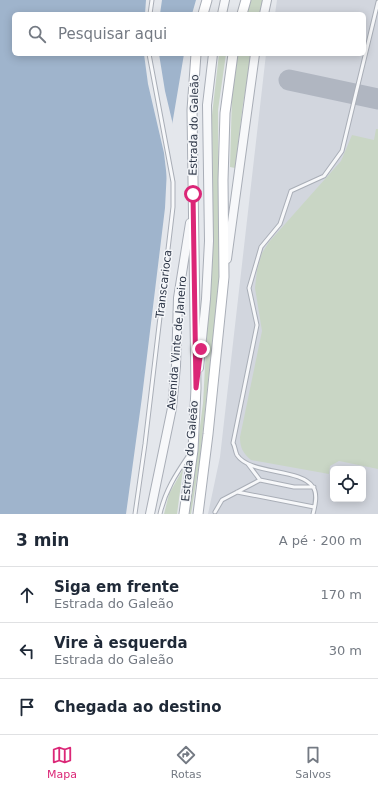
<!DOCTYPE html>
<html lang="pt">
<head>
<meta charset="utf-8">
<style>
  body { margin:0; font-family:"DejaVu Sans",sans-serif; background:#f6f6f7; color:#1f2937 }
  .controls { position:absolute; right:12px; bottom:12px; display:grid; overflow:hidden; border-radius:6px; box-shadow:0 2px 10px #0003 }
  .controls button { width:36px; height:36px; display:grid; place-items:center; padding:0; border:0; border-bottom:1px solid #e0e1e3; background:#fff; color:#1f2937; font:20px sans-serif }
  .stop { position:absolute; width:12px; height:12px; margin:-9px; border:3px solid #db2777; border-radius:50%; background:#fff }
  .stop.end { background:#db2777; border-color:#fff; box-shadow:0 1px 4px #0008 }
  .list { margin:0; padding:0; list-style:none }
  h2 { display:flex; justify-content:space-between; align-items:center; height:52px; margin:0; padding:0 16px; font-size:17px }
  h2 small { font-size:13px; font-weight:400; color:#747a83 }
  .list li { display:grid; grid-template-columns:26px 1fr auto; gap:12px; align-items:center; box-sizing:border-box; height:56px; padding:0 16px; border-top:1px solid #e0e1e3 }
  .list b { display:block; font-size:15px; white-space:nowrap }
  .list p { margin:0; font-size:13px; white-space:nowrap; color:#747a83 }
  .list em { font-size:13px; font-style:normal; color:#747a83 }
  .icon { flex:none; width:22px; height:22px; fill:none; stroke:currentColor; stroke-width:2; stroke-linecap:round; stroke-linejoin:round }
  .map { position:relative; flex:none; width:378px; height:514px; overflow:hidden }
  .search { position:absolute; background:#fff; box-shadow:0 2px 10px #0003; left:12px; right:12px; top:12px; height:44px; display:flex; align-items:center; gap:10px; box-sizing:border-box; padding:0 14px; border-radius:6px; color:#747a83; font-size:15px }
  .sheet { height:220px; background:#fff }
  nav { display:flex; justify-content:space-around; align-items:center; box-sizing:border-box; height:56px; border-top:1px solid #e0e1e3; background:#fff; font-size:11px; color:#747a83 }
  nav a { display:grid; justify-items:center; gap:2px }
  nav .on { color:#db2777 }
  .map>svg:first-child { display:block }
  .built { fill:#d2d6de; fill-rule:evenodd }
  .green { fill:#c9d6c5 }
  .water { fill:#9fb4cc }
  .pier { fill:#e4e7ec }
  .lines { fill:none; stroke-linecap:round; stroke-linejoin:round }
  .taxiway { stroke:#b0b6c1; stroke-width:21 }
  .service-casing { stroke:#a9aeb7; stroke-width:5 }
  .tertiary-casing { stroke:#a9aeb7; stroke-width:10 }
  .secondary-casing { stroke:#a9aeb7; stroke-width:11 }
  .service { stroke:#f7f8fa; stroke-width:3 }
  .tertiary { stroke:#f7f8fa; stroke-width:8 }
  .secondary { stroke:#fff; stroke-width:9 }
  .route { stroke:#db2777; stroke-width:5 }
  .labels { text-anchor:middle; dominant-baseline:central; stroke-width:3; stroke-linejoin:round; paint-order:stroke }
  .street-label { font-size:11px; fill:#2b3445; stroke:#f4f6f9 }
</style>
</head>
<body>
<div class="map">
<svg width="378" height="514" viewBox="0 0 378 514">
  <rect width="100%" height="100%" fill="#e4e7ec"/>
  <!-- built -->
  <path class="built" d="M277 0H378V514H208L220 457 266 54H364V14H275ZM333 469H363V499H333Z"/>
  <!-- green -->
  <path class="green" d="M251 0H263L259 14H247Z
    M219 54H226L218 110 219 280 200 458 191 514H189L203 403 213 222 212 115Z
    M238 54H252L243 104 235 168 230 167 232 96Z
    M376 129H378V469L339 461 330 466 329 474 251 460C243 453 240 448 240 437L262 331 255 288 257 270 262 253 269 242 341 161 352 135 374 140Z
    M183 469 177 514H164L169 494Z"/>
  <!-- water -->
  <path class="water" d="M0 0H196L192 14H14V54H184L168 149 165 208 142 397 126 514H0Z"/>
  <!-- pier -->
  <path class="pier" d="M146 0H162L160 14H145Z
    M144 54H159L165 91 174 129 170 149 168 179H167L164 153 148 84Z"/>
  <g class="lines">
    <!-- taxiway -->
    <path class="taxiway" d="M289 80 378 99"/>
    <!-- service casing -->
    <g class="service-casing">
      <path id="service" d="M150 14 152 0
        M248 464 260 480
        M237 492 314 507
        M215 512 222 500 260 480 294 487H314
        M135 514 145 444 173 207V182L149 54
        M160 514C165 491 176 474 189 455
        M313 514C315 506 318 494 313 487 301 468 250 475 237 455 235 451 235 446 233 443L257 325 249 288 261 247 280 224 291 191 324 176 342 151 378 2"/>
    </g>
    <!-- tertiary casing -->
    <g class="tertiary-casing">
      <path id="tertiary" d="M222 14 225 0
        M264 14 267 0
        M227 259 255 54
        M199 368 206 299 209 241 207 105 213 54
        M150 514 172 408 176 366 178 298 190 223"/>
    </g>
    <!-- secondary casing -->
    <g class="secondary-casing">
      <path id="secondary" d="M203 14 207 0
        M242 14 246 0
        M184 514 193 450 196 388 192 110 196 54
        M198 514 208 434 224 277 223 180 225 113 233 54"/>
    </g>
    <!-- service -->
    <use href="#service" class="service"/>
    <!-- tertiary -->
    <use href="#tertiary" class="tertiary"/>
    <!-- secondary -->
    <use href="#secondary" class="secondary"/>
  </g>
  <g class="lines">
    <!-- route -->
    <path class="route" d="M193 194 196 388 201 349"/>
  </g>
  <g class="labels">
    <!-- street labels -->
    <g class="street-label">
      <text transform="translate(194 125) rotate(-89)">Estrada do Galeão</text>
      <text transform="translate(164 284) rotate(-83)">Transcarioca</text>
      <text transform="translate(177 343) rotate(-85)">Avenida Vinte de Janeiro</text>
      <text transform="translate(190 451) rotate(-85)">Estrada do Galeão</text>
    </g>
  </g>
</svg>
<div class="controls">
<button><svg class="icon" aria-label="locate" viewBox="0 0 24 24"><circle cx="12" cy="12" r="6"/><path d="M12 2v4M12 18v4M2 12h4M18 12h4"/></svg></button>
</div>
<div class="stop" style="left:193px;top:194px"></div>
<div class="stop end" style="left:201px;top:349px"></div>
<div class="search"><svg class="icon" aria-label="search" viewBox="0 0 24 24"><circle cx="10" cy="10" r="6"/><path d="M15 15l6 6"/></svg>Pesquisar aqui</div>
</div>
<section class="sheet">
<h2>3 min<small>A pé · 200 m</small></h2>
<ul class="list">
<li><svg class="icon" aria-label="ahead" viewBox="0 0 24 24"><path d="M12 20V5M6 11l6-6 6 6"/></svg><div><b>Siga em frente</b><p>Estrada do Galeão</p></div><em>170 m</em></li>
<li><svg class="icon" aria-label="left" viewBox="0 0 24 24"><path d="M17 20v-9H6M10 6l-5 5 5 5"/></svg><div><b>Vire à esquerda</b><p>Estrada do Galeão</p></div><em>30 m</em></li>
<li><svg class="icon" aria-label="arrive" viewBox="0 0 24 24"><path d="M6 21V4h12l-3 4 3 4H6"/></svg><div><b>Chegada ao destino</b></div></li>
</ul>
</section>
<nav>
<a class="on"><svg class="icon" aria-label="map" viewBox="0 0 24 24"><path d="M3 6l6-2 6 2 6-2v14l-6 2-6-2-6 2zM9 4v14M15 6v14"/></svg>Mapa</a>
<a><svg class="icon" aria-label="directions" viewBox="0 0 24 24"><path d="M12 3l9 9-9 9-9-9zM9 14v-3h6M13 9l2 2-2 2"/></svg>Rotas</a>
<a><svg class="icon" aria-label="saved" viewBox="0 0 24 24"><path d="M7 4h10v16l-5-4-5 4z"/></svg>Salvos</a>
</nav>
</body>
</html>
